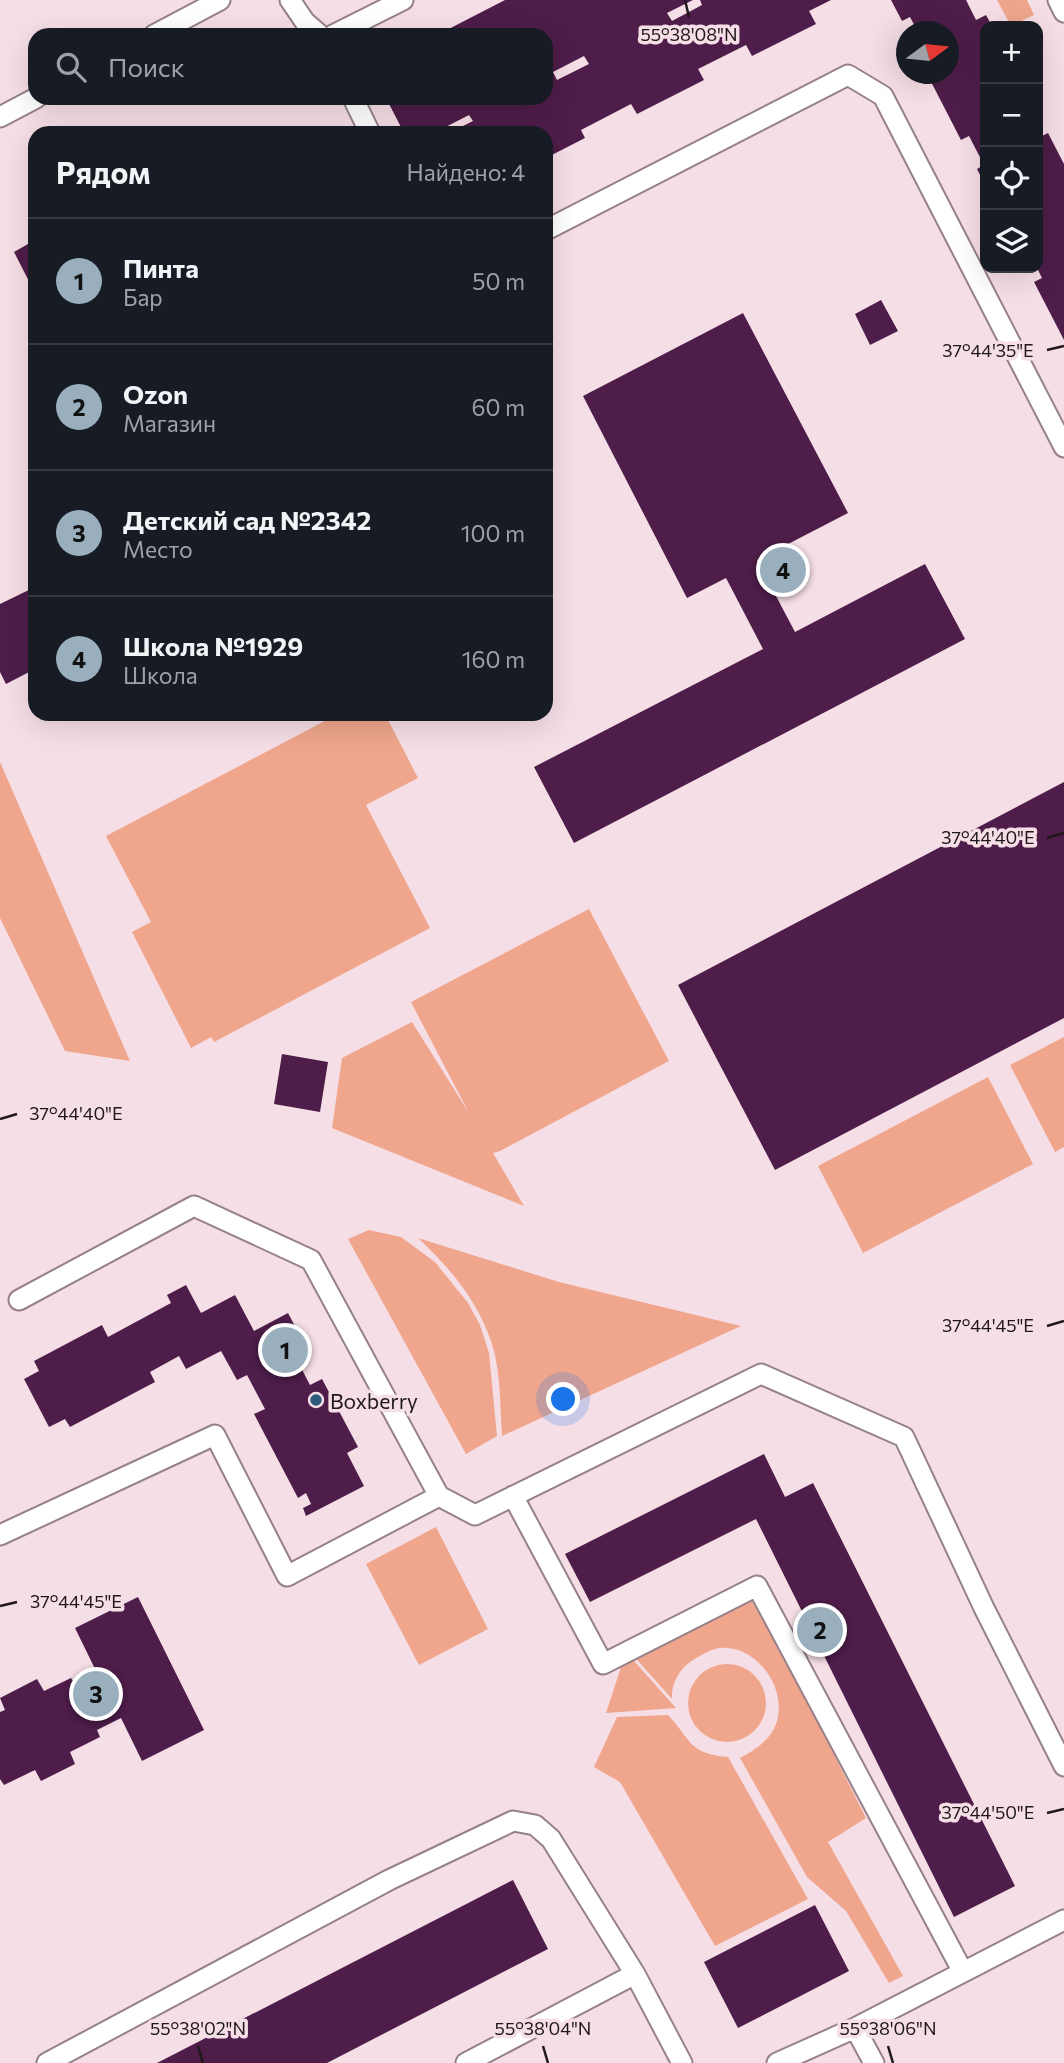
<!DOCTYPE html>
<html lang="ru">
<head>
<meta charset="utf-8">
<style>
  body { margin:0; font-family:Commissioner,sans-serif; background:#242831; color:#f1f3f6 }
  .controls { position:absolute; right:21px; top:21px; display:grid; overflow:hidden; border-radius:14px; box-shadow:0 7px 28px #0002 }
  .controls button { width:63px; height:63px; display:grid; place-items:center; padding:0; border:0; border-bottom:2px solid #363941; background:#171b24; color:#f1f3f6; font:35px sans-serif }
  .compass { position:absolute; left:896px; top:21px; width:63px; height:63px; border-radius:50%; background:#171b24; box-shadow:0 7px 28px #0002; rotate:75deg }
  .you { position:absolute; left:564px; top:1400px; width:24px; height:24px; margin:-18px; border:5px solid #fff; border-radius:50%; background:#1a73e8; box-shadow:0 0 0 10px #1a73e833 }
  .badge { display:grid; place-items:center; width:46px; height:46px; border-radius:50%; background:#99afbe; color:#111; font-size:23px; font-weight:700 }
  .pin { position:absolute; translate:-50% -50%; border:4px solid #fff; box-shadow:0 2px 7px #0006 }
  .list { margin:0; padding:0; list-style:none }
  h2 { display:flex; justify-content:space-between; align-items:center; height:91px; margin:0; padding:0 28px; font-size:30px }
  h2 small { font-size:23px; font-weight:400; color:#9ea1a6 }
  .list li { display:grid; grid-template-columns:46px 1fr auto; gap:21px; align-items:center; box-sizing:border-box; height:126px; padding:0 28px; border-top:2px solid #363941 }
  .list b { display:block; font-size:26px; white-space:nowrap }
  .list p { margin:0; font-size:23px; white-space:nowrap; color:#9ea1a6 }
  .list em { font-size:23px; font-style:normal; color:#9ea1a6 }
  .icon { flex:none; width:38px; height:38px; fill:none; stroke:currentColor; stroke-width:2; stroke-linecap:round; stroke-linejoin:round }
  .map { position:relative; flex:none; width:1064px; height:2063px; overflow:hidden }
  .search { position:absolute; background:#171b24; box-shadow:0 7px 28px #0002; left:28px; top:28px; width:525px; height:77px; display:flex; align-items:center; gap:18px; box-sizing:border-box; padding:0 24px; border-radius:21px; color:#9ea1a6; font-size:26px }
  .panel { position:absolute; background:#171b24; box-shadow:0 7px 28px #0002; left:28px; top:126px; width:525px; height:595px; border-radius:21px }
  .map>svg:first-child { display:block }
  .green { fill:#efa68d }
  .building { fill:#4e1d49; fill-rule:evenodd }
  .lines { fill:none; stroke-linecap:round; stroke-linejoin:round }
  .lane-casing { stroke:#978189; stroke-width:23 }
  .lane { stroke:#fff; stroke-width:19 }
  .ticks { fill:none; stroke:#1f171a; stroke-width:2.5 }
  .poi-dot { fill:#2d5b7a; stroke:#f6dee6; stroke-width:2.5 }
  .labels { text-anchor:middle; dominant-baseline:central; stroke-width:7; stroke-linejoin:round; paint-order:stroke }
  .poi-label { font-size:21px; fill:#1f171a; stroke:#f6dee6; text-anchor:start }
  .ticks-label { font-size:18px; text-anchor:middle; fill:#1f171a; stroke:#f6dee6; stroke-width:7; stroke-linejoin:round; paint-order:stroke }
</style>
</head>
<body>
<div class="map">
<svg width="1064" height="2063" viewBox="0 0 1064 2063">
  <rect width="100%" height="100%" fill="#f6dee6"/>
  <!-- green -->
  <path class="green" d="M997 0H1027L1034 15 1011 26Z
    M338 714H385L418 778 366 805 430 928 214 1042 211 1037 191 1048 132 932 151 922 106 836Z
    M0 762 130 1061 65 1051 0 918Z
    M589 909 669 1061 500 1151 493 1153 524 1206 332 1128 342 1058 412 1022 469 1113 411 1002Z
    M1064 1037V1147L1055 1152 1010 1065Z
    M988 1077 1033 1164 863 1253 818 1166Z
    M369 1230 401 1237 435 1262 468 1303 480 1325 489 1353 497 1436 466 1454 348 1239Z
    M418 1238 559 1282 741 1326 502 1436C500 1407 501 1373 492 1344 478 1301 451 1269 418 1238Z
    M436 1527 488 1629 419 1665 366 1564Z
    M747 1593 785 1658 866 1818 828 1842 903 1976 889 1983 846 1911 807 1877 740 1758C757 1749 775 1737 778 1716 784 1683 754 1644 719 1648 708 1650 698 1657 690 1662 678 1671 671 1685 672 1699L630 1652Z
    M626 1652 676 1708 606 1713Z
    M688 1703a39 39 0 1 1 78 0a39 39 0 1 1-78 0Z
    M668 1715C691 1739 688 1754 728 1757L808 1899 715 1946 620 1782 594 1767 617 1717Z"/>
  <!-- building -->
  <path class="building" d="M505 0H693L667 13 672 21 702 5 700 0H831L809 11 816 24 752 56 746 45 698 69 704 80 637 114 631 104 581 130 585 138 546 158V133H456L455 130 473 121 469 115 434 133H404L386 98H546V35H437ZM584 56 589 64 557 80 553 72Z
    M891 0H966L976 20 986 15 992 26H985V185L977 169 984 165 969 136 961 140 927 74H948V32H918L910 17 902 21Z
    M1048 133 1064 164V340L1034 282 1042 278 1037 268 1038 138Z
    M35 240V293L14 252Z
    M881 300 898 331 870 345 855 314Z
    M743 313 848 513 757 560 795 632 925 564 965 639 574 843 534 767 763 649 726 578 687 598 583 396Z
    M35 587V669L6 684 0 672V604Z
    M1064 782V1018L775 1170 678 985Z
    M282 1054 328 1062 320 1112 274 1104Z
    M186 1285 201 1313 235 1295 254 1331 288 1313 298 1332 286 1339 310 1385 322 1379 358 1447 347 1453 364 1486 306 1516 303 1508 311 1504 306 1493 298 1498 254 1414 265 1409 247 1375 237 1380 221 1351 186 1369 179 1356 150 1372 155 1382 70 1427 65 1419 49 1427 24 1379 39 1371 34 1361 102 1325 108 1337 171 1303 167 1295Z
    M764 1454 785 1497 813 1483 1015 1886 954 1917 756 1519 590 1602 565 1554Z
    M138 1597 204 1730 142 1761 121 1718 97 1730 100 1737 70 1752 75 1764 41 1781 35 1770 4 1785 0 1779V1712L5 1710 0 1698 37 1679 44 1691 71 1678 75 1684 97 1673 75 1628Z
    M513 1880 548 1949 507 1970 327 2063H157Z
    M815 1905 849 1971 738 2028 704 1962Z"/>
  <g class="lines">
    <!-- lane casing -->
    <g class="lane-casing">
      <path id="lane" d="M290 0 305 22 320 35
        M1058 0 1064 12
        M154 35 220 0
        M333 35 403 0
        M353 98 370 133
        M0 117 36 98
        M546 230 848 75 883 96 1064 447
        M19 1300 194 1206 311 1260 439 1496
        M513 1496 603 1664 757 1586 963 1972
        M0 1535 215 1435 287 1576 439 1496 475 1515 761 1374 904 1437 984 1608 1064 1766
        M635 1974 682 2063
        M47 2063 389 1880 513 1821 535 1825 551 1839 635 1974 466 2063
        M777 2063 855 2028
        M874 2063 855 2028 1064 1920"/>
    </g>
    <!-- lane -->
    <use href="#lane" class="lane"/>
  </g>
  <!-- ticks -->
  <path class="ticks" d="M685 0 689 17M1047 350 1064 346M1047 838 1064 833M0 1119 17 1114M1047 1326 1064 1321M0 1606 17 1602M1047 1813 1064 1809M198 2046 203 2063M543 2046 548 2063M888 2046 893 2063"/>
  <!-- markers -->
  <circle class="poi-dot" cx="316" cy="1400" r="7"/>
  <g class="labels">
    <!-- poi labels -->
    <g class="poi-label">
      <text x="330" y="1400">Boxberry</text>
    </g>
  </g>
  <g class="ticks-label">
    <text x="689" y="41">55°38'08"N</text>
    <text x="988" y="357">37°44'35"E</text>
    <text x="988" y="844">37°44'40"E</text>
    <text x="76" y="1120">37°44'40"E</text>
    <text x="988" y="1332">37°44'45"E</text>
    <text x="76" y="1608">37°44'45"E</text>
    <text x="988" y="1819">37°44'50"E</text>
    <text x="198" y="2035">55°38'02"N</text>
    <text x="543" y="2035">55°38'04"N</text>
    <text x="888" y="2035">55°38'06"N</text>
  </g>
</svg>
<div class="controls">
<button>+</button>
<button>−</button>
<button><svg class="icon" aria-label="locate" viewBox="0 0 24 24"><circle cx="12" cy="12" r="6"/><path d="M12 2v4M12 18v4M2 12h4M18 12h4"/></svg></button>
<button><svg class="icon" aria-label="layers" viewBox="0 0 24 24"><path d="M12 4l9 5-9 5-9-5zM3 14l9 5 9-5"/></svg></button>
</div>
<svg class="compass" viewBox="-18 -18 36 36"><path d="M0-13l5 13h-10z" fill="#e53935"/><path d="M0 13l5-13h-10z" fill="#9ea1a6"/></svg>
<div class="you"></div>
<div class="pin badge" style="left:285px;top:1350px">1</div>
<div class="pin badge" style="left:820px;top:1630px">2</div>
<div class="pin badge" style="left:96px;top:1694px">3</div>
<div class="pin badge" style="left:783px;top:570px">4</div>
<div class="search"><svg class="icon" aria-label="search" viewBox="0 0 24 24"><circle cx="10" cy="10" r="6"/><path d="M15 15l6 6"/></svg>Поиск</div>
<section class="panel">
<h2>Рядом<small>Найдено: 4</small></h2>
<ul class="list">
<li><span class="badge">1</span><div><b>Пинта</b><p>Бар</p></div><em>50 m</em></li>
<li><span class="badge">2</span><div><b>Ozon</b><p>Магазин</p></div><em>60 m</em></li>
<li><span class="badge">3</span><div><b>Детский сад №2342</b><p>Место</p></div><em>100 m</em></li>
<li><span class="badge">4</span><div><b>Школа №1929</b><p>Школа</p></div><em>160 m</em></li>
</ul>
</section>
</div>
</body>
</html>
